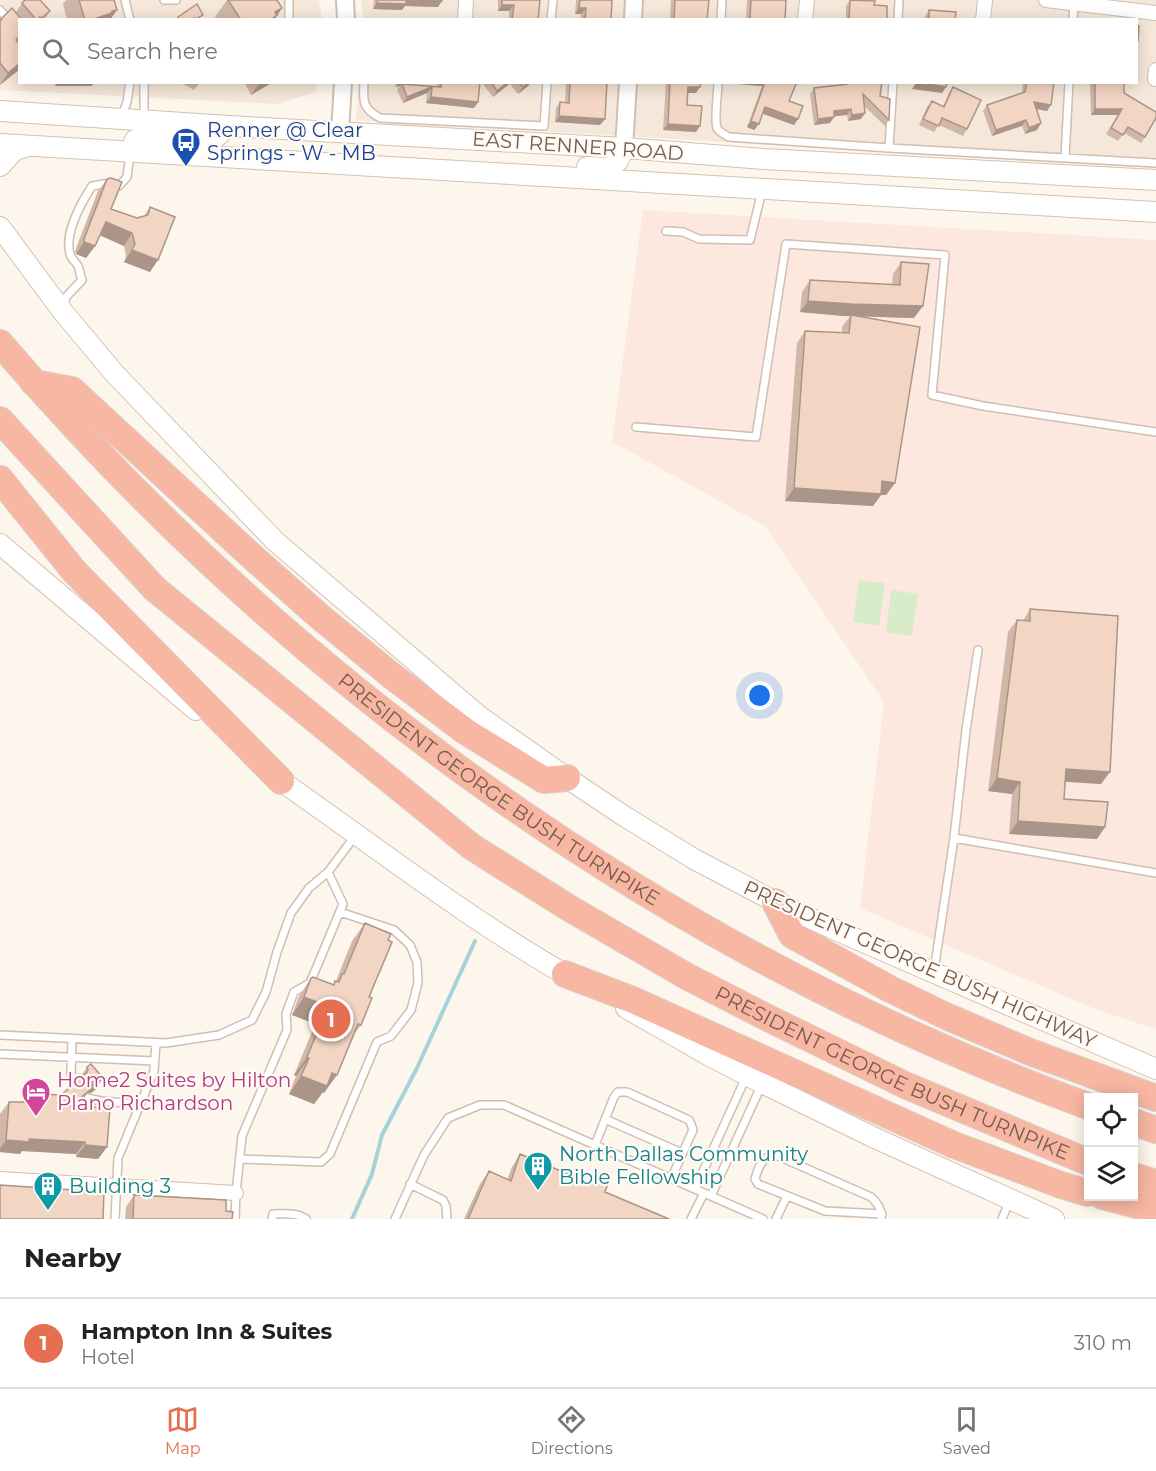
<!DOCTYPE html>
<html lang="en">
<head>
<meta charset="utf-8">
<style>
  body { margin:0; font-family:Montserrat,sans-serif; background:#f2f2f2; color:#222 }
  .controls { position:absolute; right:18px; bottom:18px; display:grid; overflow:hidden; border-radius:0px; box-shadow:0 3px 15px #0003 }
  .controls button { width:54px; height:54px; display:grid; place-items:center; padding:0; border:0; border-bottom:2px solid #e0e0e0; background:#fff; color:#222; font:30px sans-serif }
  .you { position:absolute; left:760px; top:696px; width:21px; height:21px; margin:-15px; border:4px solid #fff; border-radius:50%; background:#1a73e8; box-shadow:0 0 0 9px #1a73e833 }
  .badge { display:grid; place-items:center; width:39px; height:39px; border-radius:50%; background:#e76f51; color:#fff; font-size:20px; font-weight:700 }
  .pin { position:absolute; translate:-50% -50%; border:3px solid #fff; box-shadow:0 2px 6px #0006 }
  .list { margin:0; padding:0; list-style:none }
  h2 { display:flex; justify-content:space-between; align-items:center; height:78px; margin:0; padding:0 24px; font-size:26px }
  h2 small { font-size:20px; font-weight:400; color:#767676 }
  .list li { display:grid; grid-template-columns:39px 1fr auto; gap:18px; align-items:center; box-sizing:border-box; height:90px; padding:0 24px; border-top:2px solid #e0e0e0 }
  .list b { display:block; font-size:22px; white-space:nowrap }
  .list p { margin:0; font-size:20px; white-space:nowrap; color:#767676 }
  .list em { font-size:20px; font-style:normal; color:#767676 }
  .icon { flex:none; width:33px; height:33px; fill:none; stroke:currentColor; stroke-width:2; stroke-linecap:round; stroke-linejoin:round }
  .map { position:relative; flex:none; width:1156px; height:1219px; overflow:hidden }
  .search { position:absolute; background:#fff; box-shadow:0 3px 15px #0003; left:18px; right:18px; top:18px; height:66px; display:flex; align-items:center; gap:15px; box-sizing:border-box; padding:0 21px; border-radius:0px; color:#767676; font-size:22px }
  .sheet { height:168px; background:#fff }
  nav { display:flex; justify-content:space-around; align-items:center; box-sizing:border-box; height:84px; border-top:2px solid #e0e0e0; background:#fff; font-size:16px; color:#767676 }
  nav a { display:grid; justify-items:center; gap:3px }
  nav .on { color:#e76f51 }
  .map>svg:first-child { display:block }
  .residential { fill:#f5e8da }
  .commercial { fill:#fde8e0 }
  .green { fill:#d8ecc9 }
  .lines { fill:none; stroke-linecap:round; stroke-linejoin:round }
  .stream { stroke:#a5d3da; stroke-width:4 }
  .service-casing { stroke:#d1beb0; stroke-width:10 }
  .minor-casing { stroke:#d1beb0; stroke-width:16 }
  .tertiary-casing { stroke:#d1beb0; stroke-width:20 }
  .secondary-casing { stroke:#d6c0b0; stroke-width:22 }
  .motorway-casing { stroke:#dad1cd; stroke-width:28 }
  .service { stroke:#fff; stroke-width:7 }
  .minor { stroke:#fff; stroke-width:14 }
  .tertiary { stroke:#fff; stroke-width:16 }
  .secondary { stroke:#fff; stroke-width:20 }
  .motorway { stroke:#f7b7a3; stroke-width:26 }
  .wall { fill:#d1b7a8 }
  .shaded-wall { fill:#aa9588 }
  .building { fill:#f3d5c3; stroke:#aa9588; stroke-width:1.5 }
  .labels { text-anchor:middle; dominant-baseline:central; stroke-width:4.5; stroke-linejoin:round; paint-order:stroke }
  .transit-label { font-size:20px; fill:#164399; stroke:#fffaf3; text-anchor:start }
  .street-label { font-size:20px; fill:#7a5c4d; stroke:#fffaf3 }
  .hotel-label { font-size:20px; fill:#b23c85; stroke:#fffaf3; text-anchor:start }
  .culture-label { font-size:20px; fill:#0d838f; stroke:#fffaf3; text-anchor:start }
</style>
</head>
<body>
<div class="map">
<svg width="1156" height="1219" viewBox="0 0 1156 1219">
  <rect width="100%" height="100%" fill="#fdf6ec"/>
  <!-- residential -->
  <path class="residential" d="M0 0H319L322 19 20 20V82L317 83 316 92 277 104 0 90Z
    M361 0H1156V168L356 120 359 82H1136V20H363Z"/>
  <!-- commercial -->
  <path class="commercial" d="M643 210 1156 240V1029L1095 1009 860 908 884 702 765 526 612 442Z"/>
  <!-- green -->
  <path class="green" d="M859 580 885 583 879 626 853 622Z
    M891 590 918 594 912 636 886 632Z"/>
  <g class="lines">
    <!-- stream -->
    <path class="stream" d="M352 1219 372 1174 382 1135 417 1068 475 941"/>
    <!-- service casing -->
    <g class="service-casing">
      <path id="service" d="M125 0 130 20
        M164 0H176
        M289 0V20
        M0 10 20 32
        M551 20 553 0
        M721 20 722 0
        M898 20 899 0
        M1073 20 1074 3
        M364 82C363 101 362 108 380 118L544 126 547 82
        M718 82C718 92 714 120 717 128 719 132 725 135 729 137L889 148 1156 163
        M121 118 127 102 130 82
        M144 118V82
        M889 148 893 82
        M1065 157 1069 82
        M666 231 683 232 699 239 750 240 762 191
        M64 307 66 297 82 280C80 276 80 270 78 266 76 262 71 259 70 254 64 234 81 203 92 186L104 184 119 186 127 177 130 154
        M636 427 756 437 786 244 945 255 932 395 983 406 1156 432
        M954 838 966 730 978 650
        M934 971 954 838 1156 873
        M0 1035 166 1043 219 1035 252 1020 266 992 277 952 291 913 309 888 328 872
        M72 1039 71 1074 74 1082
        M0 1054 154 1061
        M87 1098 101 1101 140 1104
        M605 1119 682 1153
        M595 1145 614 1097 618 1092H627L689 1120 691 1124 693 1130 671 1179
        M240 1159 321 1162 330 1154 377 1042 391 1036 411 1010 418 983 417 962 410 945 394 930 340 912
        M410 1184 443 1200 446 1206 447 1219
        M695 1189 746 1077
        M711 1196 762 1084
        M115 1219 118 1158 154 1071 156 1043
        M235 1219 236 1193 242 1136 287 1030 286 1014 294 992 310 983 343 904 328 872 355 836
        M272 1219 273 1214C284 1214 297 1212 306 1219
        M395 1219 424 1155 448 1118 480 1105H504L763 1219
        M691 1219 704 1193
        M776 1219 787 1196
        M881 1219C882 1209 878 1204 871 1197L778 1156C764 1153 758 1167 755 1179L758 1184 825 1211 882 1214
        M1002 1219 1009 1202"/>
    </g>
    <!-- minor casing -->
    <g class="minor-casing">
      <path id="minor" d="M1046 0 1156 13
        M465 20 466 0
        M805 20 807 0
        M983 20 985 0
        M1155 79 1156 70
        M0 1179 236 1193"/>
    </g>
    <!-- tertiary casing -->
    <g class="tertiary-casing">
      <path id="tertiary" d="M345 0 346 20
        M633 20 634 0
        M340 132 343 82
        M624 148 628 82"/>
    </g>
    <!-- secondary casing -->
    <g class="secondary-casing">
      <path id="secondary" d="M0 111 229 126 624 148 764 159 1156 180
        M0 144 1156 212
        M131 151 135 140 139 139 208 141 215 138 229 126
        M0 166 15 150 29 146
        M587 167 610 168 618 161 624 148
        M0 227 63 312 115 374 275 541 479 716 567 778 624 816 694 859 768 898 831 928 1156 1069
        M0 544 196 710
        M271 773 281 781C379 849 473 923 577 981
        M626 1008 708 1055 762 1083 877 1139 1054 1219"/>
    </g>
    <!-- motorway casing -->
    <g class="motorway-casing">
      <g id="motorway">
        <path id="s1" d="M0 343C291 684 667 952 1088 1106"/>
        <path d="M34 383 72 390 248 553 319 616 392 676 465 731 544 780 567 778"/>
        <path id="s2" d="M0 420 155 589 472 847 569 908 688 977 768 1018 905 1085 1088 1162"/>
        <path d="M0 479 74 571 281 781"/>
        <path d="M775 902 792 935 890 989 948 1017 1030 1052 1156 1098"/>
        <path d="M565 974 633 1000 954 1145 1061 1185 1088 1193"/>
        <path d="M1134 1122 1156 1130"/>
        <path d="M1134 1176 1156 1183"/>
        <path d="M1102 1196 1156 1210"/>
      </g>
    </g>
    <!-- service -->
    <use href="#service" class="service"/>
    <!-- minor -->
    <use href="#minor" class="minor"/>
    <!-- tertiary -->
    <use href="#tertiary" class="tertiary"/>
    <!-- secondary -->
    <use href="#secondary" class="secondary"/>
    <!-- motorway -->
    <use href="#motorway" class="motorway"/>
  </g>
  <!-- wall -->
  <path class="wall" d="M66 0H114L110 20H67L63 4Z
    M227 0H277L282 8 274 20H217L215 17Z
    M374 0H442L438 7 405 6 402 10 373 9Z
    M498 0H540L538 20H509V11H498Z
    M576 0H612L611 20H581V14H575Z
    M671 0H709L707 20H670Z
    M747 0H786L785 20H746Z
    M850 0 874 5 887 20H846V6Z
    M22 3 50 11 44 20H20V41L18 42 20 44V69L0 85V20L12 8 16 12Z
    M929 10 955 20H925V16Z
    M180 82H200L194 90Z
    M244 82H273L251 95Z
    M394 82H409L405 84 437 87 438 82H480L478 102 474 108 426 103 427 93 403 103 397 90 400 86 396 87Z
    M481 82H531L528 86 518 94 510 84 493 97Z
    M566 82H607L605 119 600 125 555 122 556 108 560 102 565 103Z
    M666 82H701L696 93H688L687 105 700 126 696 132 663 130Z
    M737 82H792L789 101 798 119 794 125 763 114 754 130 747 127 762 86 737 84Z
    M846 82H882L880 96 889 120 885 126 864 106 861 119 848 121 847 115 834 116 830 123 814 125 810 94 814 88 845 84Z
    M1023 82H1054L1047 111 1037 109 1041 123 1037 130 1025 134 1022 126 992 136 983 111 987 105 1022 94Z
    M1090 82H1124V93L1145 137 1141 143 1124 133 1118 141 1106 134 1118 115H1091Z
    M953 87 967 129 963 136 939 125 934 132 919 125 927 107 932 101 943 106 949 93Z
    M107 179 111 209 137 218 144 216 150 207V272L124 262 126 256 124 246 100 235 95 246 86 258 76 254 75 251 98 191Z
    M901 262 914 318 856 316 895 483 886 495H881L873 506 785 501 797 343 805 331 842 333V327L850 316 800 312 802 292 810 280 892 285 893 274Z
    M1030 609 1101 784 1065 782 1064 799 1105 827 1097 839 1009 834 1012 794 988 791 1008 632 1017 620 1023 621Z
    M365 923 388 940 361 1025 353 1035 324 1093 323 1092 314 1104 289 1094 296 1076 294 1075 314 1027 312 1026 313 1023 292 1015 299 996 311 978 333 985 336 981 352 941Z
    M87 1067 103 1078 95 1090 91 1093H87L82 1101 76 1106 107 1147 98 1159 76 1157V1154L22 1151 20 1154 0 1152V1114L9 1102H34L40 1094 61 1095 67 1090 74 1079 82 1075Z
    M520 1154 589 1183 596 1174 605 1192 669 1219H464L480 1184 489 1171 507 1180 512 1167Z
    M134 1195 226 1211 232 1219H125L126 1207Z"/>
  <!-- shaded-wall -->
  <path class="shaded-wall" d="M406 0 442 1 438 7 405 6 402 10 373 9 377 3Z
    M502 5H514L509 11H498Z
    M282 8 274 20H270L275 12Z
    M579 8H586L581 14H575Z
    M117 10 110 20H91L112 11Z
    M20 63V69L0 85 8 73Z
    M57 82H94L92 86H55Z
    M260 82H273L251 95Z
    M400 82H409L402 85V84L400 86 396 87Z
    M508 82H511L493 97 497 91Z
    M529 82H531L528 86 518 94 523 87Z
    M738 82H764L762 86 737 84Z
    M916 83 946 87 942 93 912 89Z
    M432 87 427 93 403 103 407 97Z
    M688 87H700L696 93H684Z
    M431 97 478 102 474 108 426 103Z
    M1034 102 1051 105 1047 111 1030 108Z
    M765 107 798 119 794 125 761 113Z
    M851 109 847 115 829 117 834 111Z
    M1095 109H1122L1118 115H1091Z
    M865 113 861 119 848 121 852 115Z
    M559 116 605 119 600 125 555 122Z
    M834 117 830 123 814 125 818 119Z
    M1026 120 1022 126 992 136 996 130Z
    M751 121 759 124 754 130 747 127Z
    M1041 123 1037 130 1025 134 1029 128Z
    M668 124 700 126 696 132 663 130Z
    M106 222 132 233 124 246 97 234Z
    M84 242 95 246 86 258 76 254Z
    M132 250 158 260 150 272 124 262Z
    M808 301 923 306 914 318 843 316 800 312Z
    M882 481 895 483 886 495H881L873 506 785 501 794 488Z
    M1066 769 1110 772 1101 784 1057 781Z
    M997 778 1020 782 1012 794 988 791Z
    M1018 821 1105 827 1097 839 1009 834Z
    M304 997 325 1005 313 1023 292 1015Z
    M324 1008 327 1009 314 1027 312 1026Z
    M307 1057 309 1058 296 1076 294 1075Z
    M332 1073 337 1075 324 1093 323 1092 314 1104 289 1094 301 1076Z
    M103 1078 95 1090 91 1093H87L82 1101 63 1118 71 1106 92 1082Z
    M29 1139 85 1142 76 1154 22 1151 20 1154 0 1152V1149L6 1140Z
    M85 1145 107 1147 98 1159 76 1157Z"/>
  <!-- building -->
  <path class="building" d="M25 0H40L50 11 42 18 40 17 37 20H34V17L22 3Z
    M79 0H114L117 10 112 11V13L91 20H85Z
    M228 0H277L282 8 275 12 277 15 270 20H241Z
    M378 0H406V4L377 3Z
    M414 0H442V1Z
    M502 0H540L538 20H512L514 5H502Z
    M580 0H612L611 20H585L586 8H579Z
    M675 0H709L707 20H674Z
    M751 0H786L785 20H750Z
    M850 0 875 1 874 5 887 6V20H849Z
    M197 4 203 15 196 19 194 18V20H179L178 17Z
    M12 8 22 20H20V36L16 40 20 44V63L8 73 0 63V21L2 19 0 20Z
    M929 10 956 12 955 20H929Z
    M1137 25 1139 26 1138 41H1137Z
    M441 82H480L478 102 431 97 432 87 407 97 402 84 441 87Z
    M491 82H508L497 91Z
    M519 82H529L523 87Z
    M570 82H607L605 119 559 116 560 102 569 103Z
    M670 82H701L700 87H688L687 105 702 106 700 126 668 124Z
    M765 82H792L796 84 789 101 803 106 798 119 765 107 759 124 751 121Z
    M849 82H882L880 96 890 99 889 120 863 94 865 113 852 115 851 109 834 111V117L818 119 814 88 848 84Z
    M916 82H947L946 87Z
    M1027 82H1054L1051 105 1034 102 1041 123 1029 128 1026 120 996 130 987 105 1025 92Z
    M1095 82H1124V93L1156 112V118L1145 137 1128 127 1123 135 1111 128 1122 109H1095Z
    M953 87 981 100 967 129 942 118 939 126 923 119 932 101 944 107Z
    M111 178 122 182 111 209 137 218 148 215 150 207 175 217 158 260 132 250 135 244 132 233 106 222 95 246 84 242V239L107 179Z
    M901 262 929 264 923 306 851 304 808 301 810 280 900 285Z
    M851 315 920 327 895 483 882 481 881 494 794 488 805 331 849 333Z
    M1030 609 1118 616 1110 772 1066 769 1064 799 1108 802 1105 827 1018 821 1020 782 997 778 1017 620 1030 621Z
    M365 923 391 934 388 940 392 942 369 997 372 998 361 1025 358 1024 337 1075 332 1073 327 1086 301 1076 309 1058 307 1057 327 1009 324 1008 325 1005 304 997 311 978 313 977 334 985 335 981 339 982 342 974H344Z
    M91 1064 103 1078 99 1081 92 1082 90 1085 91 1089 71 1106 110 1108 107 1147 85 1145V1142L29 1139V1142L6 1140 9 1102H39L40 1094 61 1095 76 1082 74 1079 79 1074 82 1075 86 1074 88 1070 87 1067Z
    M520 1154 592 1184 596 1174 610 1178 605 1192 669 1219H468L489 1171 511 1181Z
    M0 1185 104 1192 103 1219H0Z
    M134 1195 226 1200V1211L233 1212 232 1219H133Z"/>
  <!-- icons -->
  <defs>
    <g id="bus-pin" transform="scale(1.5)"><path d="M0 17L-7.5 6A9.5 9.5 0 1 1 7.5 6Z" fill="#1a4fb4" stroke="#fffaf3"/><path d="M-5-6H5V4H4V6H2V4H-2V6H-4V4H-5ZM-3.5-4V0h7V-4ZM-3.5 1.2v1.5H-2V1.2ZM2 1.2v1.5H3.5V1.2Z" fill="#fff"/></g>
    <g id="hotel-pin" transform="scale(1.5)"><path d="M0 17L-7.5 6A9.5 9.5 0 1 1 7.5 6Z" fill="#d1479c" stroke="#fffaf3"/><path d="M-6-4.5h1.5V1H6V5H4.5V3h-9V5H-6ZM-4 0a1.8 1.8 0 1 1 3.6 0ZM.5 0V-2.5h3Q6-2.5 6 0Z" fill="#fff"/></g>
    <g id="building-pin" transform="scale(1.5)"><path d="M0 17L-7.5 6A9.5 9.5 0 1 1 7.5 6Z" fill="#0f9aa8" stroke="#fffaf3"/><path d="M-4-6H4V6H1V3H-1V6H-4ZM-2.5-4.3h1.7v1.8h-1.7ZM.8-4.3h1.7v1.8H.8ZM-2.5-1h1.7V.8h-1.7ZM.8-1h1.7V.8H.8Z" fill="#fff"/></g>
  </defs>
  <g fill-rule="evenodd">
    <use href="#bus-pin" x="186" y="142"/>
    <use href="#hotel-pin" x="36" y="1092"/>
    <use href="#building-pin" x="538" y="1166"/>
    <use href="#building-pin" x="48" y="1186"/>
  </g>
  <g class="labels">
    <!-- transit labels -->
    <g class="transit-label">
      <text x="207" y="130">Renner @ Clear<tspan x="207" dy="23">Springs - W - MB</tspan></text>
    </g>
    <!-- street labels -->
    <g class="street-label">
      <text transform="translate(578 146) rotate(4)">EAST RENNER ROAD</text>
      <text stroke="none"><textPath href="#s1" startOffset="672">PRESIDENT GEORGE BUSH TURNPIKE</textPath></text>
      <text transform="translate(920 964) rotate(24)">PRESIDENT GEORGE BUSH HIGHWAY</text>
      <text stroke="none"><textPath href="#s2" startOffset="1116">PRESIDENT GEORGE BUSH TURNPIKE</textPath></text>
    </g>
    <!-- hotel labels -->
    <g class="hotel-label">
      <text x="57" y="1080">Home2 Suites by Hilton<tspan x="57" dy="23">Plano Richardson</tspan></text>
    </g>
    <!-- culture labels -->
    <g class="culture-label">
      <text x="559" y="1154">North Dallas Community<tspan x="559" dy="23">Bible Fellowship</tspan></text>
      <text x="69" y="1186">Building 3</text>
    </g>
  </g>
</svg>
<div class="controls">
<button><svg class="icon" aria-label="locate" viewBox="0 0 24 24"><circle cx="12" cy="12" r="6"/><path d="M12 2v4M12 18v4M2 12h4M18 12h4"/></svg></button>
<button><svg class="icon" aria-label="layers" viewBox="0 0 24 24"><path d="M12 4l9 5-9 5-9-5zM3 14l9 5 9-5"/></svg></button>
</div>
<div class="you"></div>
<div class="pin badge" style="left:331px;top:1019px">1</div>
<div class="search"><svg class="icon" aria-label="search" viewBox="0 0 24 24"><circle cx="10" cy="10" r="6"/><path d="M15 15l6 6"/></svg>Search here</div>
</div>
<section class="sheet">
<h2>Nearby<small></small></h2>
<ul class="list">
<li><span class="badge">1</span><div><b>Hampton Inn &amp; Suites</b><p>Hotel</p></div><em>310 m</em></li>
</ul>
</section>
<nav>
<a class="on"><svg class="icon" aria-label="map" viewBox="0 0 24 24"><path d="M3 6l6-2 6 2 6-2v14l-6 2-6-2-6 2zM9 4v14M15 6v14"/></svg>Map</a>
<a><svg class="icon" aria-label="directions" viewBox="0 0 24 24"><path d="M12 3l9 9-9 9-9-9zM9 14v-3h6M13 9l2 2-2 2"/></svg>Directions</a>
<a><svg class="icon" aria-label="saved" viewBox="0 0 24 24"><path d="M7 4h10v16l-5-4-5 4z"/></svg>Saved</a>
</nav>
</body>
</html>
